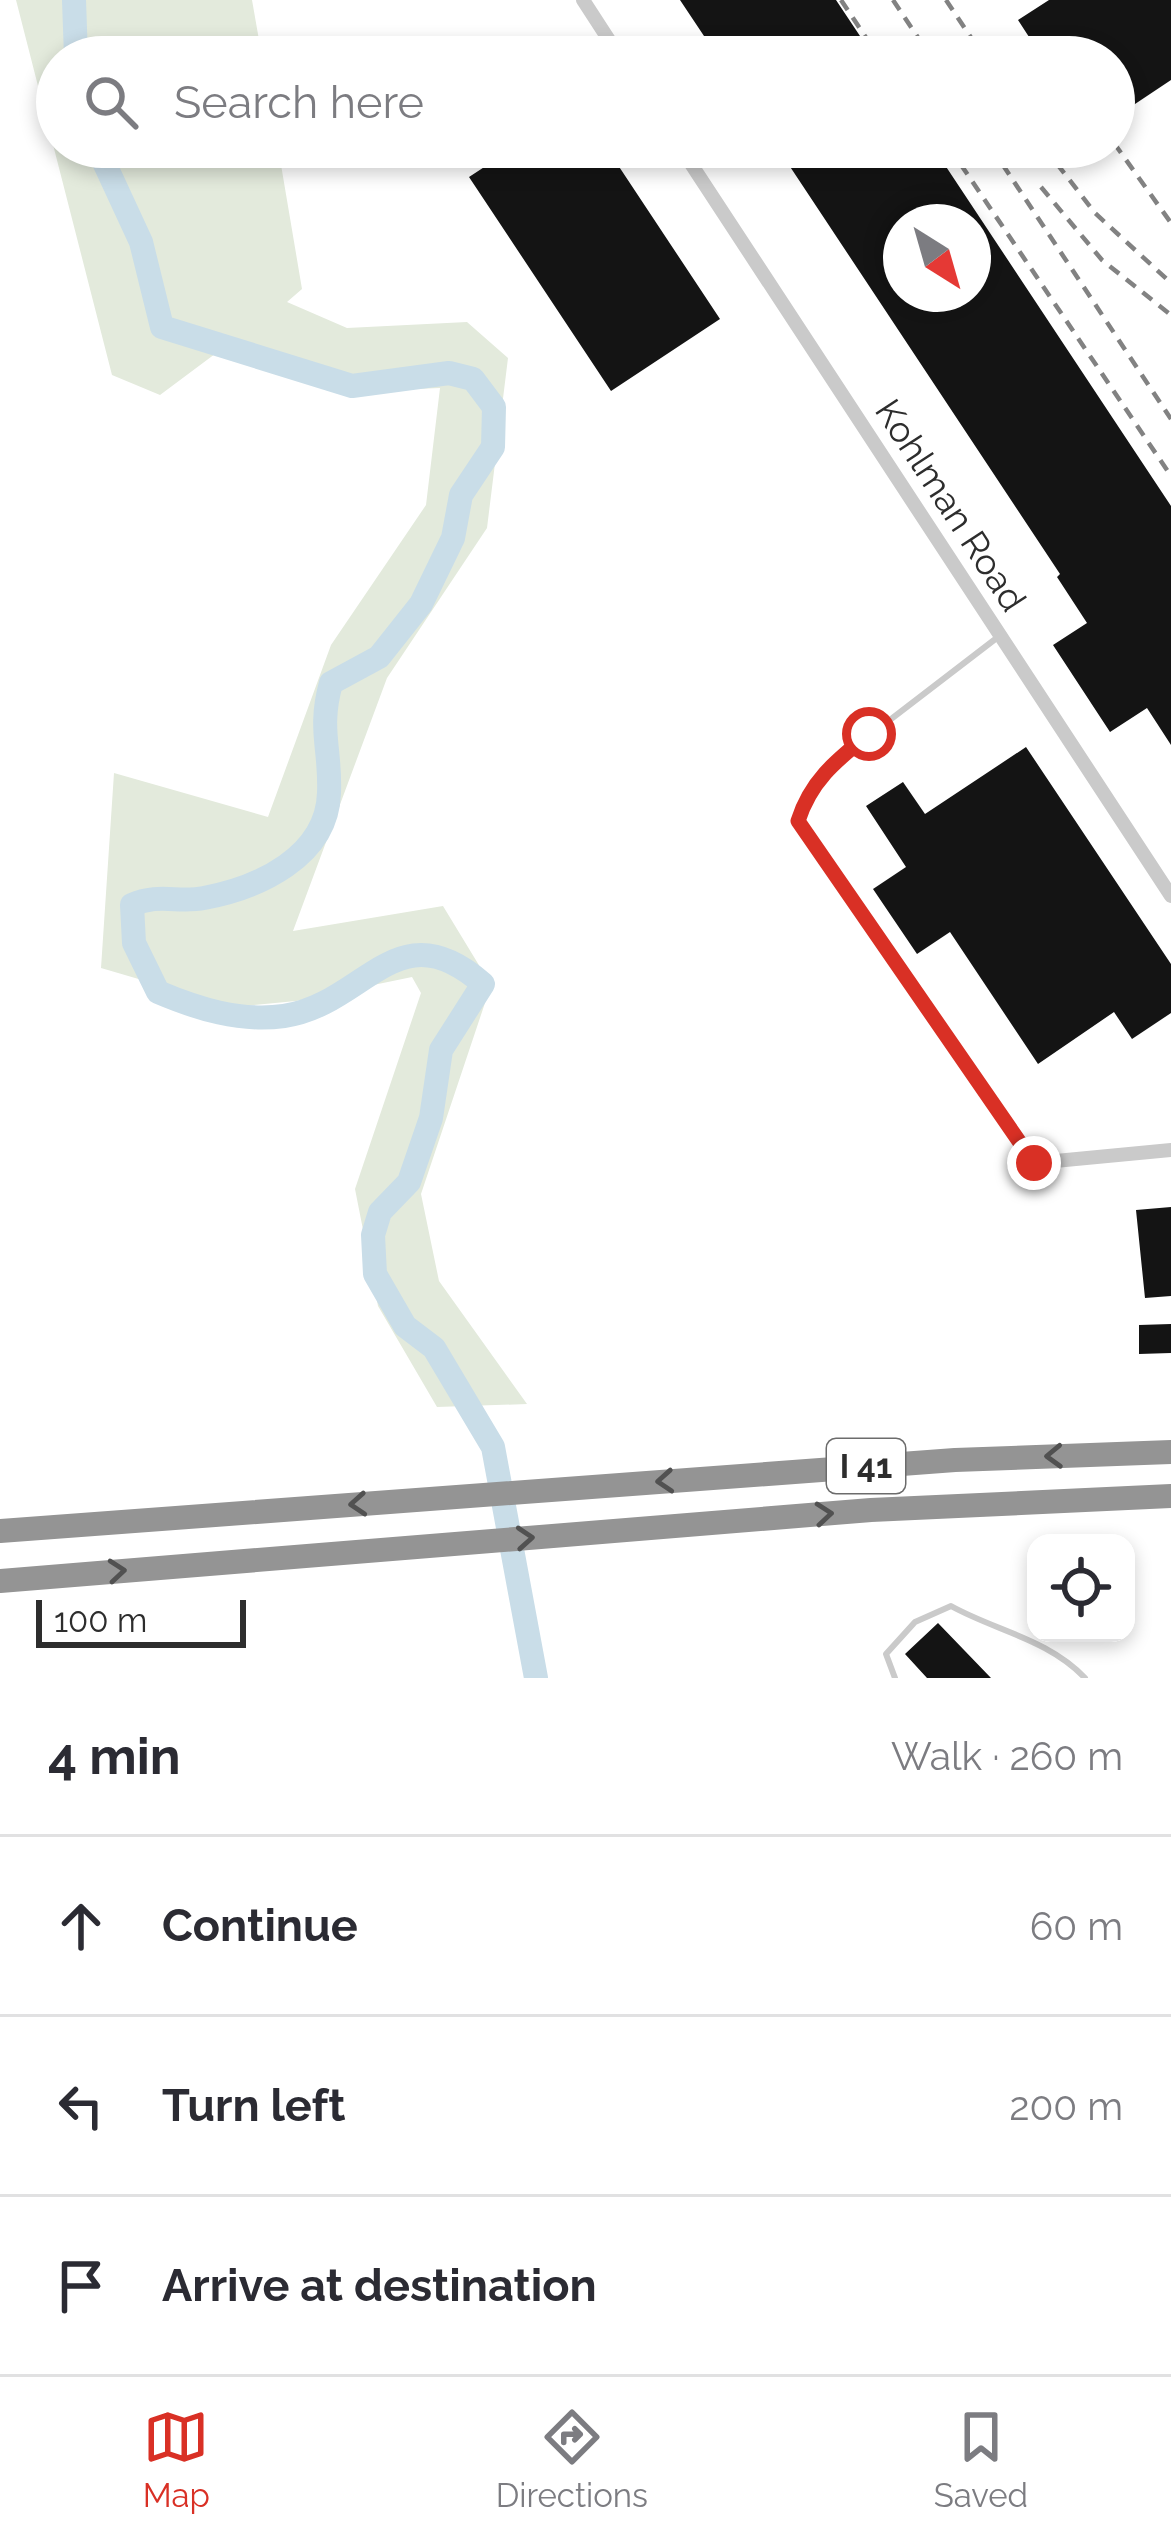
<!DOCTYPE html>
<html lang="en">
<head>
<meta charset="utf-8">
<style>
  body { margin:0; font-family:Raleway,sans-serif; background:#f2f2f3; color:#2b2b33 }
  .controls { position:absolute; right:36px; bottom:36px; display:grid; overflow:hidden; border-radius:24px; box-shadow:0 6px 18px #0003 }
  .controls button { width:108px; height:108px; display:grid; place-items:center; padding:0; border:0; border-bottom:3px solid #e1e1e2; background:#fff; color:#2b2b33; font:60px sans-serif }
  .compass { position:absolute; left:883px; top:204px; width:108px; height:108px; border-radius:50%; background:#fff; box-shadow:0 6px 18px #0003; rotate:143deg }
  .scale { position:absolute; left:36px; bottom:30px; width:210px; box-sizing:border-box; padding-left:12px; border:6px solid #2d2d2d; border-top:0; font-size:33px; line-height:42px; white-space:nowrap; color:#2d2d2d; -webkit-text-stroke:9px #fff; paint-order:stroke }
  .stop { position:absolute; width:36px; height:36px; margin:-27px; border:9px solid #d93025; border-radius:50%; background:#fff }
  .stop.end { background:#d93025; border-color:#fff; box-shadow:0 3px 12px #0008 }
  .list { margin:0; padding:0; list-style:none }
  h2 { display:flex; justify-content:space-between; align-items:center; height:156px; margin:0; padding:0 48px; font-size:51px }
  h2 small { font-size:39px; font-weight:400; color:#7c7c81 }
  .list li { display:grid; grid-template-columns:78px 1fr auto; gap:36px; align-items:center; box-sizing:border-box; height:180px; padding:0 48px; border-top:3px solid #e1e1e2 }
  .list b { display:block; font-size:45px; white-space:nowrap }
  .list em { font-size:39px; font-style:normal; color:#7c7c81 }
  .icon { flex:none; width:66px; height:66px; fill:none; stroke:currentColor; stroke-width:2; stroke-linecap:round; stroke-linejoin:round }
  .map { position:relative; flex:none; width:1171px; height:1678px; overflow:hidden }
  .search { position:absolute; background:#fff; box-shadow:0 6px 18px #0003; left:36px; right:36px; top:36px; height:132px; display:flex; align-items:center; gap:30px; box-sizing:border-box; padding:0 42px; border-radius:66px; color:#7c7c81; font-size:45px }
  .sheet { height:696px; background:#fff }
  nav { display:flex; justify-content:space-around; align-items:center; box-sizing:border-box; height:168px; border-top:3px solid #e1e1e2; background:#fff; font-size:33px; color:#7c7c81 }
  nav a { display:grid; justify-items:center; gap:6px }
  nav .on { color:#d93025 }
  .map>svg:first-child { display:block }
  .green { fill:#e3eadc }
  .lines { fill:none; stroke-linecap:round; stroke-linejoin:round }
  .river { stroke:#c9dde8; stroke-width:24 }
  .building { fill:#141414; fill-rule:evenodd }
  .lane { stroke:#cacaca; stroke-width:6 }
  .street { stroke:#cacaca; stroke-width:14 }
  .highway { stroke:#949494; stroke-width:24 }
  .rail { stroke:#828282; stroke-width:4.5; stroke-dasharray:12 9; stroke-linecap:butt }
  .oneway { stroke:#515151 }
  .route { stroke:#d93025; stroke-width:15 }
  .labels { text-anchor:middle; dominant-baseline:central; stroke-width:12; stroke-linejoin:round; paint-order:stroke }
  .shield { fill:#fff; stroke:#6c6c6c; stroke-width:3 }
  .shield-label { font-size:33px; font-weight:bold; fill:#2d2d2d }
  .street-label { font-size:36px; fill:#2d2d2d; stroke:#fff }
</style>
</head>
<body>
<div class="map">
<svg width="1171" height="1678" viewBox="0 0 1171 1678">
  <rect width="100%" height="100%" fill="#fff"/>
  <!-- green -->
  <path class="green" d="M16 0H252L262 57H57V147H278L302 289 287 302 347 328 467 322 508 358 487 528 387 678 293 931 443 906 491 985 421 1194 439 1281 527 1404 437 1407 378 1306 355 1189 421 993 412 977 296 1001 234 1007 101 968 114 773 268 817 331 645 426 505 440 388 336 392 227 345 160 395 112 375Z"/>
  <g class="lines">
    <!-- river -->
    <path class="river" d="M74 0 76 57
      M97 147 141 242 162 327 352 386 449 373 473 379 494 407 493 447 461 495 453 538 421 604 379 657 331 683C318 730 331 749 329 793 327 857 258 888 204 898 178 903 158 893 132 905L134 943 158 992C198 1009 240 1022 284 1016 366 1004 397 908 483 984L441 1050 431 1118 409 1182 380 1212 373 1235 375 1274 405 1326 434 1348 493 1447 536 1678"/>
  </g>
  <!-- building -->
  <path class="building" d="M680 0H836L874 57H718Z
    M1049 0H1171V80L1114 118V57H1042L1018 20Z
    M515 147H606L720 319 611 391 469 177Z
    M777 147H933L1171 506V745L1147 708 1110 732 1053 645 1087 623 1057 577 1060 574ZM901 222H973V294H901Z
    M1026 747 1171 964V1013L1132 1039 1114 1012 1038 1064 950 932 917 954 873 889 906 867 866 806 903 782 925 814Z
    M1171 1207V1296L1145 1298 1136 1210Z
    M1171 1324V1353L1139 1354V1325Z
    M938 1623 991 1678H927L905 1654Z"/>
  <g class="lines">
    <!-- lane -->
    <path class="lane" d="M998 637 826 769 806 794 798 821 1032 1161
      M895 1678 886 1654 915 1622 951 1606C996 1631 1048 1639 1085 1678"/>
    <!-- street -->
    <path class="street" d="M583 0 620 57
      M680 147 1171 896
      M1014 1165 1171 1150"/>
    <!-- highway -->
    <path class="highway" d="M0 1531 955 1460 1171 1452
      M0 1581 871 1510 1171 1496"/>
    <!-- rail -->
    <path class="rail" d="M841 0 879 57
      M893 0 931 57
      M946 0 984 57
      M1114 143 1171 223
      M949 147 1171 476
      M991 147 1171 419
      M1044 147 1095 213 1171 283
      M1041 187 1102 260 1171 315"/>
  </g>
  <!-- one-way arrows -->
  <defs><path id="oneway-chevron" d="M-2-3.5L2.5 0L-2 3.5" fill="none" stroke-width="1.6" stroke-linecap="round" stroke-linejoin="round" transform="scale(3)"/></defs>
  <g class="oneway">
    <use href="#oneway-chevron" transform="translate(1054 1456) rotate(178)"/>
    <use href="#oneway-chevron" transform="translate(665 1481) rotate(176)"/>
    <use href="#oneway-chevron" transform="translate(358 1504) rotate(176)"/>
    <use href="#oneway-chevron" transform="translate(824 1514) rotate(-5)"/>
    <use href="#oneway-chevron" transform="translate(525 1538) rotate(-4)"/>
    <use href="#oneway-chevron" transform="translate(117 1571) rotate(-5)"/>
  </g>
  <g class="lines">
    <!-- route -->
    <path class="route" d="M869 734C837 760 811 780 798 821L1034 1163"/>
  </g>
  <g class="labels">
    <!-- shield labels -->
    <rect class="shield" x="827" y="1439" width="78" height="54" rx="9"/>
    <g class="shield-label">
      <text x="866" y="1466">I 41</text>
    </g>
    <!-- street labels -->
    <g class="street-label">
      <text transform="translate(951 505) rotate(57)">Kohlman Road</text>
    </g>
  </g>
</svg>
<div class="controls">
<button><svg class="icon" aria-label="locate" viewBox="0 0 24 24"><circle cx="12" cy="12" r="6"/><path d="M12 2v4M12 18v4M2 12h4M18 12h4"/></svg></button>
</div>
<svg class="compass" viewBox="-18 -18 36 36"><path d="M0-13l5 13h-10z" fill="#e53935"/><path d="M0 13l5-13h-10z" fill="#7c7c81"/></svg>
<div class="scale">100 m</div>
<div class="stop" style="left:869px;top:734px"></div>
<div class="stop end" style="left:1034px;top:1163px"></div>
<div class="search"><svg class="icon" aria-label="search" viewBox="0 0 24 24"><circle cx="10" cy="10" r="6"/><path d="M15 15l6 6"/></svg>Search here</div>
</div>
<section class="sheet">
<h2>4 min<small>Walk · 260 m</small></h2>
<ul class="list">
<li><svg class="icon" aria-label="ahead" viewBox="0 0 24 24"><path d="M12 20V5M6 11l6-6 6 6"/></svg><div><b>Continue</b></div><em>60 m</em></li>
<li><svg class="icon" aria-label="left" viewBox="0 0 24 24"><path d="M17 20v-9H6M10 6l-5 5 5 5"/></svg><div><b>Turn left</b></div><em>200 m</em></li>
<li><svg class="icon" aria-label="arrive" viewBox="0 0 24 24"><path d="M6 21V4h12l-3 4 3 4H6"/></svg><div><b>Arrive at destination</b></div></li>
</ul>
</section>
<nav>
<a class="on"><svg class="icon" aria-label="map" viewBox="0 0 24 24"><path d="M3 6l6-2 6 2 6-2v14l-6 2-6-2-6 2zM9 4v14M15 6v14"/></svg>Map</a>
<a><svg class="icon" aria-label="directions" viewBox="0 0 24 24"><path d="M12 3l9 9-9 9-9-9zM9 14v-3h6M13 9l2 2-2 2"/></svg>Directions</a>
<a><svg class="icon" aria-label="saved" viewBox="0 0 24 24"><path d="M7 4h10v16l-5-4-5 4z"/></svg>Saved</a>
</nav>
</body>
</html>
